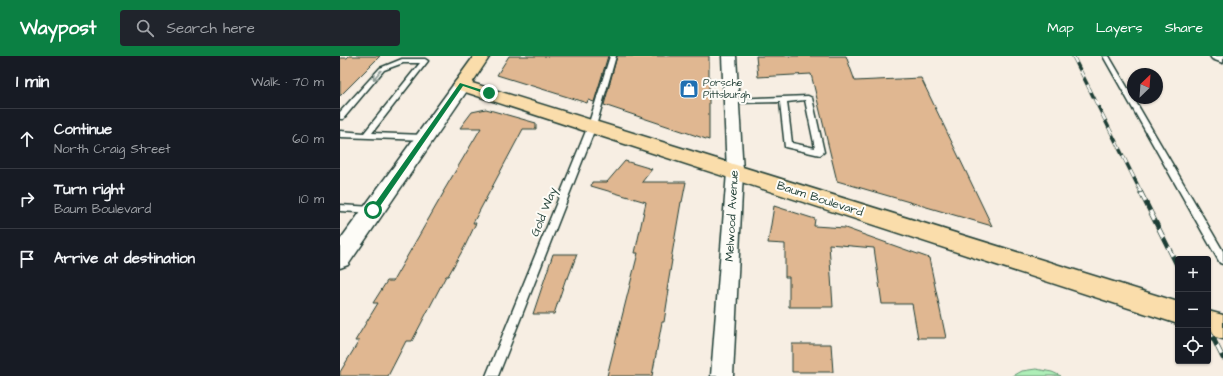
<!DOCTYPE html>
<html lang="en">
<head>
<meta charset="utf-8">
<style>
  body { margin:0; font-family:"Architects Daughter",sans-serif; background:#20242c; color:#f1f3f6 }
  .controls { position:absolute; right:12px; bottom:12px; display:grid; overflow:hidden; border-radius:4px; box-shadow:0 1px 3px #0004 }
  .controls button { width:36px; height:36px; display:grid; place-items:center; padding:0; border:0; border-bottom:1px solid #363941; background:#171b24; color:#f1f3f6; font:20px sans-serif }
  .compass { position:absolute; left:787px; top:12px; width:36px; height:36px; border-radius:50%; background:#171b24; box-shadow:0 1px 3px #0004; rotate:25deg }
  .stop { position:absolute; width:12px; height:12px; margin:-9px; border:3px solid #0b8043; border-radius:50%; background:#fff }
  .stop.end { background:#0b8043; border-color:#fff; box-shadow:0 1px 4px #0008 }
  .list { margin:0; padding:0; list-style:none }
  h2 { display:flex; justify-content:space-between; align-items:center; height:52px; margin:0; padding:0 16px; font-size:17px }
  h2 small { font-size:13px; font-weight:400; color:#9ea1a6 }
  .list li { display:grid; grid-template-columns:26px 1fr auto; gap:12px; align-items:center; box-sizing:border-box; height:60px; padding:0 16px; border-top:1px solid #363941 }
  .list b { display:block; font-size:15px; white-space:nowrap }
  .list p { margin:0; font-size:13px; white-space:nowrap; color:#9ea1a6 }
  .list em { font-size:13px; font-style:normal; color:#9ea1a6 }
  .icon { flex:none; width:22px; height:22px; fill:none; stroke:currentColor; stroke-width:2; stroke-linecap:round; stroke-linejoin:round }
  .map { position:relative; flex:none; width:883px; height:320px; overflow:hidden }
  header { display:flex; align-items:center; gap:24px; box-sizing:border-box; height:56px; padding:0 20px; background:#0b8043; color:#fff }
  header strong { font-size:19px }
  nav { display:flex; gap:22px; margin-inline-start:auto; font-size:14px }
  .search { width:280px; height:36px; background:#20242c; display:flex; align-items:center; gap:10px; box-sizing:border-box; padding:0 14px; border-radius:4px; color:#9ea1a6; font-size:15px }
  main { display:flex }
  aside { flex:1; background:#171b24 }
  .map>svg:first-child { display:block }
  .green { fill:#aeeeb7; stroke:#669676 }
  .building { fill:#e0b791; stroke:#1f3d34 }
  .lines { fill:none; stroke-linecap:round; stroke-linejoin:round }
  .lane-casing { stroke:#1f3d34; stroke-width:3 }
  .street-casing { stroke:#1f3d34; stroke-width:3 }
  .secondary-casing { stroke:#1f3d34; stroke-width:3 }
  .primary-casing { stroke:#1f3d34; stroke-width:3 }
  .lane { fill:#fdfcf7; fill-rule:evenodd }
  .street { fill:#fdfcf7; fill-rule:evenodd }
  .secondary { fill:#fdfcf7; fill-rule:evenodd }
  .primary { fill:#faddab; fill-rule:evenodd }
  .rail-far1-casing { stroke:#1f3d34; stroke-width:3.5 }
  .rail-casing { stroke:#1f3d34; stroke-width:5 }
  .rail-far1 { stroke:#fdfcf7; stroke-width:2.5; stroke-dasharray:8; stroke-linecap:butt }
  .rail { stroke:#fdfcf7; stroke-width:3.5; stroke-dasharray:10; stroke-linecap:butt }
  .oneway { stroke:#8e9c96 }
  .route { fill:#0b8043 }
  .labels { text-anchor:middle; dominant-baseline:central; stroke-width:4; stroke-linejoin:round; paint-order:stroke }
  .far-poi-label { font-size:10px; fill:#1f3d34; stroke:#fdfcf7; text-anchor:start }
  .street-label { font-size:12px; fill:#1f3d34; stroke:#fdfcf7 }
</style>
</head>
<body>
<header>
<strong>Waypost</strong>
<div class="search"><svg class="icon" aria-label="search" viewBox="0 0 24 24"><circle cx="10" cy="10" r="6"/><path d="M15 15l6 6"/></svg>Search here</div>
<nav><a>Map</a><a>Layers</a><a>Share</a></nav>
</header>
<main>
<aside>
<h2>1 min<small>Walk · 70 m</small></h2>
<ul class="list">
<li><svg class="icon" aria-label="ahead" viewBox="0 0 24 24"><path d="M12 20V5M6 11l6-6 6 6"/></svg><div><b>Continue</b><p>North Craig Street</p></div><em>60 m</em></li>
<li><svg class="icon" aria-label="right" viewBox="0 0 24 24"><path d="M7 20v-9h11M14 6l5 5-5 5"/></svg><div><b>Turn right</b><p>Baum Boulevard</p></div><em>10 m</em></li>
<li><svg class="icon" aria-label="arrive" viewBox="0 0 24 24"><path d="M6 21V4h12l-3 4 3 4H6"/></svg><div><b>Arrive at destination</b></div></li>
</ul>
</aside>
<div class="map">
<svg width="883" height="320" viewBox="0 0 883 320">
  <rect width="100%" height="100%" fill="#f7eee3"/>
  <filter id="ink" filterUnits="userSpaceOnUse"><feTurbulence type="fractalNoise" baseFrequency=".025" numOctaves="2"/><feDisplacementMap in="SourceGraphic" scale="8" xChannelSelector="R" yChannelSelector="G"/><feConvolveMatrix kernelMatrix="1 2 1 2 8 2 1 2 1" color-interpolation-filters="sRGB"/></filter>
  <g filter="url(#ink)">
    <!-- green -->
    <path class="green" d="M696 313 712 316 721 320H673L682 315Z"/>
    <!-- building -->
    <path class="building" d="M9 0H40L0 40V2H7Z
      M169 0H268L254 46 248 44 247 47 157 19Z
      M277 0H369V84L264 49Z
      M416 0H506L515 25 581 22 652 170 497 125 471 18 418 21Z
      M146 53 196 67V73H183L133 167H136L125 190 108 220H106L72 285H66L48 320H0V316L19 285H15L38 247H33L47 225H53L104 136H103L141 72H120L132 56Z
      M285 105 312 113 302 126H346L342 146H341L331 204H332L327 234H329L324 266H322L312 320H267L298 197H295L306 146 251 130 252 126H267Z
      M434 150 475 163 474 170 505 172 589 202 606 282H578L572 248H542L534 192 489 188 493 251H449V221H445V188L428 187Z
      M213 198H237L228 222H226L214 258H193Z
      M452 288H491L493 316H452Z"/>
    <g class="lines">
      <!-- lane casing -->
      <g class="lane-casing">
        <path id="lane" d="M270 0H276L256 70 158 320H146L248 70Z
          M763 0H769L883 195V208L880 207Z
          M62 3H85L88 5 32 77 84 79 88 82 87 84 0 81V75L24 77 80 7H63L44 14 3 63H0V56L40 12Z
          M468 40 472 42 484 96 480 99 445 91 440 46 392 47 388 45 392 43ZM465 44 475 92 452 87 447 46Z
          M0 149 33 151 37 154 33 157 0 155Z"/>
      </g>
      <!-- street casing -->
      <g class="street-casing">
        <path id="street" d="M382 0H396L403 116 393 320H371L387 116Z
          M870 0H883V7L872 3Z"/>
      </g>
      <!-- secondary casing -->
      <g class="secondary-casing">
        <path id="secondary" d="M122 24 128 25 131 29 8 209 0 212V184L116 25Z"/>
      </g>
      <!-- primary casing -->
      <g class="primary-casing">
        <path id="primary" d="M134 0H150L132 27 838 246V268L116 33 113 29Z
          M868 255 883 259V283L868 279Z"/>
      </g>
      <!-- lane -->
      <use href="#lane" class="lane"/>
      <!-- street -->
      <use href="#street" class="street"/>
      <!-- secondary -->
      <use href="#secondary" class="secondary"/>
      <!-- primary -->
      <use href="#primary" class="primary"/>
      <!-- rail-far1 casing -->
      <g class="rail-far1-casing">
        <path id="rail-far1" d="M733 0 802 138"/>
      </g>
      <!-- rail casing -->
      <g class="rail-casing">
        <path id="rail" d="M801 137 838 211
          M868 272 883 302"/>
      </g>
      <!-- rail-far1 -->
      <use href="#rail-far1" class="rail-far1"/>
      <!-- rail -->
      <use href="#rail" class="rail"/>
    </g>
    <!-- one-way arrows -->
    <defs><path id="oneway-shaft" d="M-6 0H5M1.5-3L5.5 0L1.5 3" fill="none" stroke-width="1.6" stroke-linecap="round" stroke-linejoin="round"/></defs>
    <use class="oneway" href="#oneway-shaft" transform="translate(37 19) rotate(131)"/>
  </g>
  <!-- route -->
  <path class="route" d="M120 27 152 37 149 39 123 30 36 156H31V153Z"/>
  <!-- icons -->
  <defs>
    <g id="shop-square" transform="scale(1)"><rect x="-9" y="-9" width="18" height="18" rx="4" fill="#1f6fb2" stroke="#fdfcf7"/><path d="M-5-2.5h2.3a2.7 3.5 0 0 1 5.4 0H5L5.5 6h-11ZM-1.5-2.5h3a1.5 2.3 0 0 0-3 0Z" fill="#fff"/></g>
  </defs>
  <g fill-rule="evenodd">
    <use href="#shop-square" x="349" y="33"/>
  </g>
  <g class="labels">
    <!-- far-poi labels -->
    <g class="far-poi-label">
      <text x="363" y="27">Porsche<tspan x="363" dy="12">Pittsburgh</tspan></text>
    </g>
    <!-- street labels -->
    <g class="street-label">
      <text transform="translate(480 143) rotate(18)">Baum Boulevard</text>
      <text transform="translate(204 156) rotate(-68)">Gold Way</text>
      <text transform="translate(392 160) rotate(-87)">Melwood Avenue</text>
    </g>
  </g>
</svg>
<div class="controls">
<button>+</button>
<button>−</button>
<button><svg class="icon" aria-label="locate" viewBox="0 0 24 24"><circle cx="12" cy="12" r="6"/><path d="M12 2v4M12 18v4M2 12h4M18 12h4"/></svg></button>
</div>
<svg class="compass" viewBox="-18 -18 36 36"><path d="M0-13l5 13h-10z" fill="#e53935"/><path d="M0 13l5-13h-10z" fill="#9ea1a6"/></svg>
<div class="stop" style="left:33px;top:154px"></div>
<div class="stop end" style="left:149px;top:37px"></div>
</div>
</main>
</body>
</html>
